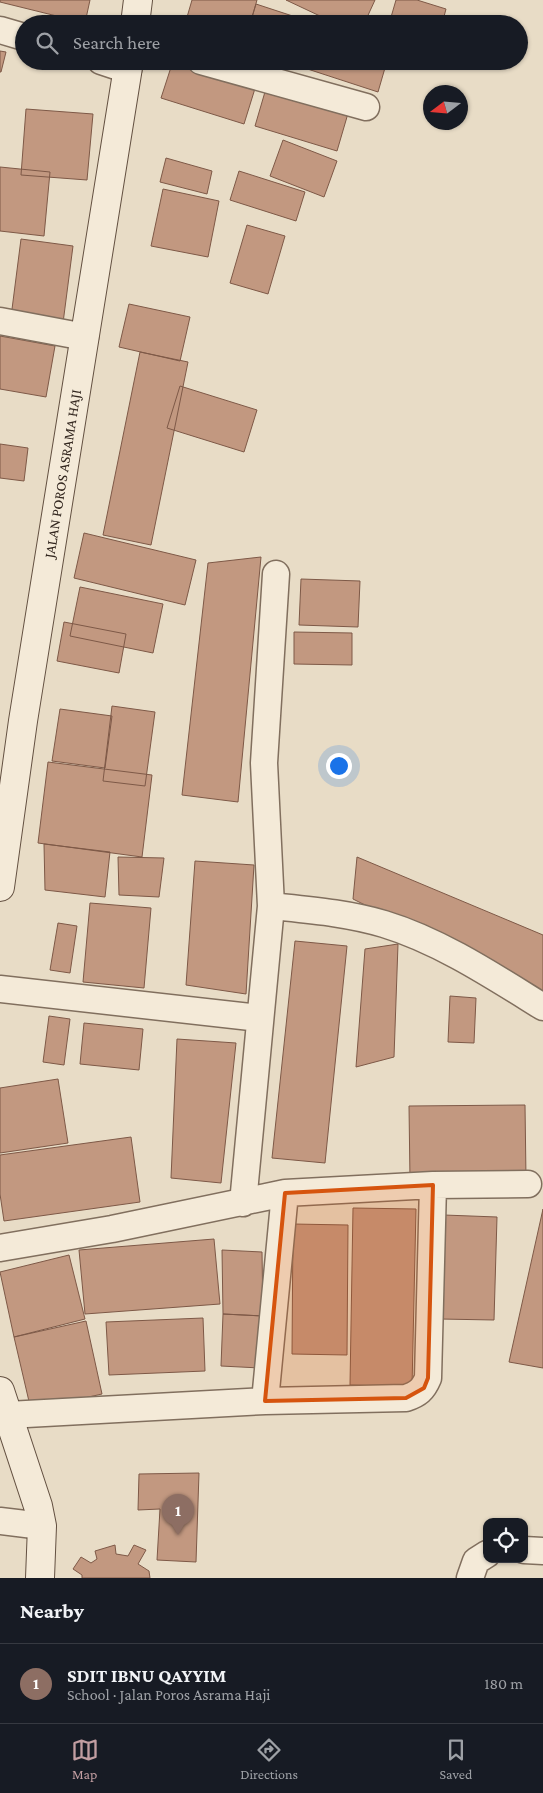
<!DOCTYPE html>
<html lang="en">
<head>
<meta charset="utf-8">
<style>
  body { margin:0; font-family:"Crimson Pro",serif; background:#242831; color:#f1f3f6 }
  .controls { position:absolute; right:15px; bottom:15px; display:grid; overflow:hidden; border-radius:10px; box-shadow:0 1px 4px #0004 }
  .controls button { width:45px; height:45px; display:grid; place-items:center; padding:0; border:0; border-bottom:1px solid #363941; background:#171b24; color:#f1f3f6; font:25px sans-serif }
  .compass { position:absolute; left:423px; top:85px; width:45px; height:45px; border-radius:50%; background:#171b24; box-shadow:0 1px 4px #0004; rotate:254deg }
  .you { position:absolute; left:338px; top:765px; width:18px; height:18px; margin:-12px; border:4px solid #fff; border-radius:50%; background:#1a73e8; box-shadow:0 0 0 8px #1a73e833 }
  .badge { display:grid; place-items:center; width:32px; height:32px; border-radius:50%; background:#c29ea2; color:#fff; font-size:16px; font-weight:700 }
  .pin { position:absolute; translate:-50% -41px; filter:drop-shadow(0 1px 2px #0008) }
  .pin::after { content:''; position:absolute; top:26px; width:18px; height:15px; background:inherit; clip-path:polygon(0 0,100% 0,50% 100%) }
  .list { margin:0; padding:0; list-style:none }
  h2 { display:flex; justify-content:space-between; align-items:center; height:65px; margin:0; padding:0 20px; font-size:21px }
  h2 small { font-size:16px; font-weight:400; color:#9ea1a6 }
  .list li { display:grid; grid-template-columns:32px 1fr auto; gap:15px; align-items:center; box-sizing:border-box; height:80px; padding:0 20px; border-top:1px solid #363941 }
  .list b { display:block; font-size:19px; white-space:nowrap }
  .list p { margin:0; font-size:16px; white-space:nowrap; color:#9ea1a6 }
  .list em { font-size:16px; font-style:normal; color:#9ea1a6 }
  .icon { flex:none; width:28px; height:28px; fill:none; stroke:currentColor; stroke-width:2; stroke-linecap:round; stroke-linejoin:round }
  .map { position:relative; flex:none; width:543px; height:1578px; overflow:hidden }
  .search { position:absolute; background:#171b24; box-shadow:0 1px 4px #0004; left:15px; right:15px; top:15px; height:55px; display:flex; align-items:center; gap:12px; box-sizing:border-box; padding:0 18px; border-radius:28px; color:#9ea1a6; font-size:19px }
  .sheet { height:145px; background:#171b24 }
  nav { display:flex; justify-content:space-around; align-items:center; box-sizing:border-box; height:70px; border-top:1px solid #363941; background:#171b24; font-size:14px; color:#9ea1a6 }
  nav a { display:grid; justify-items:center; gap:2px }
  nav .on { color:#c29ea2 }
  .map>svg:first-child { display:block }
  .building { fill:#c29880; stroke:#7e5947 }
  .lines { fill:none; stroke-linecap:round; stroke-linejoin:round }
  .street-casing { stroke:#816f5e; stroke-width:29 }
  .secondary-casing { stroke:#635041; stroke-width:30 }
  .street { stroke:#f4ead8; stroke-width:26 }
  .secondary { stroke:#f4ead8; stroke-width:28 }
  .marked { fill:#d6540e; fill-opacity:0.2; stroke:#d6540e; stroke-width:4; stroke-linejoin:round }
  .labels { text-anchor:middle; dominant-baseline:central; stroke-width:5; stroke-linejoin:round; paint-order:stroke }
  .street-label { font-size:15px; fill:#342820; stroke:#f1e7d5 }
</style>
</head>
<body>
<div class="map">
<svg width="543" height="1578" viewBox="0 0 543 1578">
  <rect width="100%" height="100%" fill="#e8dcc6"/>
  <!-- building -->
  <path class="building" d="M0 0H90L85 23 0 2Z
    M192 0H257L250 24H185Z
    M286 0H375L364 24H337Z
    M396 0H417L446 9 442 24H389Z
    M256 4 317 24H250Z
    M0 51 6 52 1 72H0Z
    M173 61H192L257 82 244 124 161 98Z
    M283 61H387L378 92Z
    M267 85 349 110 337 151 255 126Z
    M26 109 93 114 87 180 21 175Z
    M283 140 337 161 324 197 270 176Z
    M166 158 212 171 207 194 160 182Z
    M0 167 50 172 44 236 0 231Z
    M239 171 305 192 296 221 230 200Z
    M163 189 219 201 208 257 151 246Z
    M247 225 285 236 268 294 230 283Z
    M21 239 73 246 63 323 11 317Z
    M129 304 190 317 180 361 119 347Z
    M0 336 55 346 46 397 0 389Z
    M140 352 188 362 151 545 103 535Z
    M180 386 257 410 244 452 167 428Z
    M0 444 28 448 24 481 0 478Z
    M84 533 196 560 185 605 74 578Z
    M261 557 238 802 182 795 208 563Z
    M301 579 360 581 358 627 299 625Z
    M80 587 163 604 153 653 70 636Z
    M64 622 126 634 119 673 57 661Z
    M294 632 352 633V665L294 664Z
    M112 706 155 712 145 786 103 781Z
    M60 709 112 716 105 768 52 761Z
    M48 762 152 775 142 857 38 843Z
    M44 844 110 852 105 897 45 890Z
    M118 857 164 858 159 897 119 895Z
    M357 857 543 935V994L353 899Z
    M195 861 254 865 246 994 186 985Z
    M90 903 151 908 144 988 83 982Z
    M58 923 77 926 70 973 50 970Z
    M295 941 347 946 325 1163 272 1158Z
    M398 944 394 1057 356 1067 365 949Z
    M450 996 476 998 474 1043 448 1042Z
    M49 1016 70 1019 64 1065 43 1062Z
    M84 1023 143 1029 139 1070 80 1064Z
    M177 1039 236 1043 221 1183 171 1178Z
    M58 1079 68 1143 0 1153V1088Z
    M525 1105 526 1178 410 1180 409 1106Z
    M131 1137 140 1202 4 1221 0 1194V1155Z
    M353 1208 416 1209 412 1387 350 1385Z
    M543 1209V1368L509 1362Z
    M444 1215 497 1217 494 1320 440 1319Z
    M293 1224 348 1225 347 1355 292 1354Z
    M214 1239 220 1304 85 1314 79 1250Z
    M222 1250 262 1252 263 1316 223 1314Z
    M69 1255 85 1319 14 1337 0 1272Z
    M223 1314 263 1316 260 1368 221 1366Z
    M203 1318 205 1371 109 1375 106 1322Z
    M86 1321 102 1394 31 1410 14 1337Z
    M199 1473 196 1562 157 1560 160 1509 138 1510 139 1474Z
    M115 1545 116 1554 128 1556 134 1545 146 1550 138 1564 149 1571 150 1578H82V1575L73 1569 81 1557 91 1563 97 1559 95 1551Z"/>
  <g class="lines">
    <!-- street casing -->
    <g class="street-casing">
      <path id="street" d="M0 30 24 37
        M101 61 128 70
        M201 61 366 107
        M0 321 85 337
        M271 906C309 910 348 913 384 924 440 941 493 976 543 1007
        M0 989 259 1018
        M433 1185 528 1184
        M243 1203 271 906 264 763 276 574
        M0 1248 112 1229 285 1193 433 1185 428 1378C423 1390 418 1394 406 1398L265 1401 8 1415
        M265 1401 285 1193
        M0 1521 42 1526
        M524 1550 543 1551
        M470 1578 476 1561 487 1554"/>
    </g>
    <!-- secondary casing -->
    <g class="secondary-casing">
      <g id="secondary">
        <path d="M135 24 138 0"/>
        <path id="s1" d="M0 887 23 721 129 61"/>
        <path d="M0 1391 38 1506 42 1526 40 1578"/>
      </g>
    </g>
    <!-- street -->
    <use href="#street" class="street"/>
    <!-- secondary -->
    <use href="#secondary" class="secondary"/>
  </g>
  <!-- marked area -->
  <path class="marked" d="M433 1185 428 1378 424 1388 406 1398 265 1401 285 1193Z"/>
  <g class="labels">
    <!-- street labels -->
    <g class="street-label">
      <text stroke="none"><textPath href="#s1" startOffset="418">JALAN POROS ASRAMA HAJI</textPath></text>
    </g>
  </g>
</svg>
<div class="controls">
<button><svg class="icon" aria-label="locate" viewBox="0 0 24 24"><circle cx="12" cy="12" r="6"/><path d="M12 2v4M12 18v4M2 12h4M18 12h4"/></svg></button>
</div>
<svg class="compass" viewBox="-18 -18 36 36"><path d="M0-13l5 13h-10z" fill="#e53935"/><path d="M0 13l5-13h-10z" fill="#9ea1a6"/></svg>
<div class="you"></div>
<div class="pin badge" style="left:178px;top:1535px;background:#8d6e63">1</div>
<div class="search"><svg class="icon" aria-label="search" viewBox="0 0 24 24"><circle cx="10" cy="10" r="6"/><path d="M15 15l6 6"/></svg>Search here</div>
</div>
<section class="sheet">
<h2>Nearby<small></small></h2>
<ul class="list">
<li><span class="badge" style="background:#8d6e63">1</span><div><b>SDIT IBNU QAYYIM</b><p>School · Jalan Poros Asrama Haji</p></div><em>180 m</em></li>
</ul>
</section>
<nav>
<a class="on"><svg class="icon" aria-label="map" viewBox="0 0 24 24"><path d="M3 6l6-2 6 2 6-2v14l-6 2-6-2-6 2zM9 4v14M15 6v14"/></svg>Map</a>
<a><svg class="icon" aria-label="directions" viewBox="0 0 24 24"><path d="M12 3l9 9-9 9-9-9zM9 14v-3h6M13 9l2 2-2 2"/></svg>Directions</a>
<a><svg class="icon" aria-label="saved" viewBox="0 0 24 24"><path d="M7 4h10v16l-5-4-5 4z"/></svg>Saved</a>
</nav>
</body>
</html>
